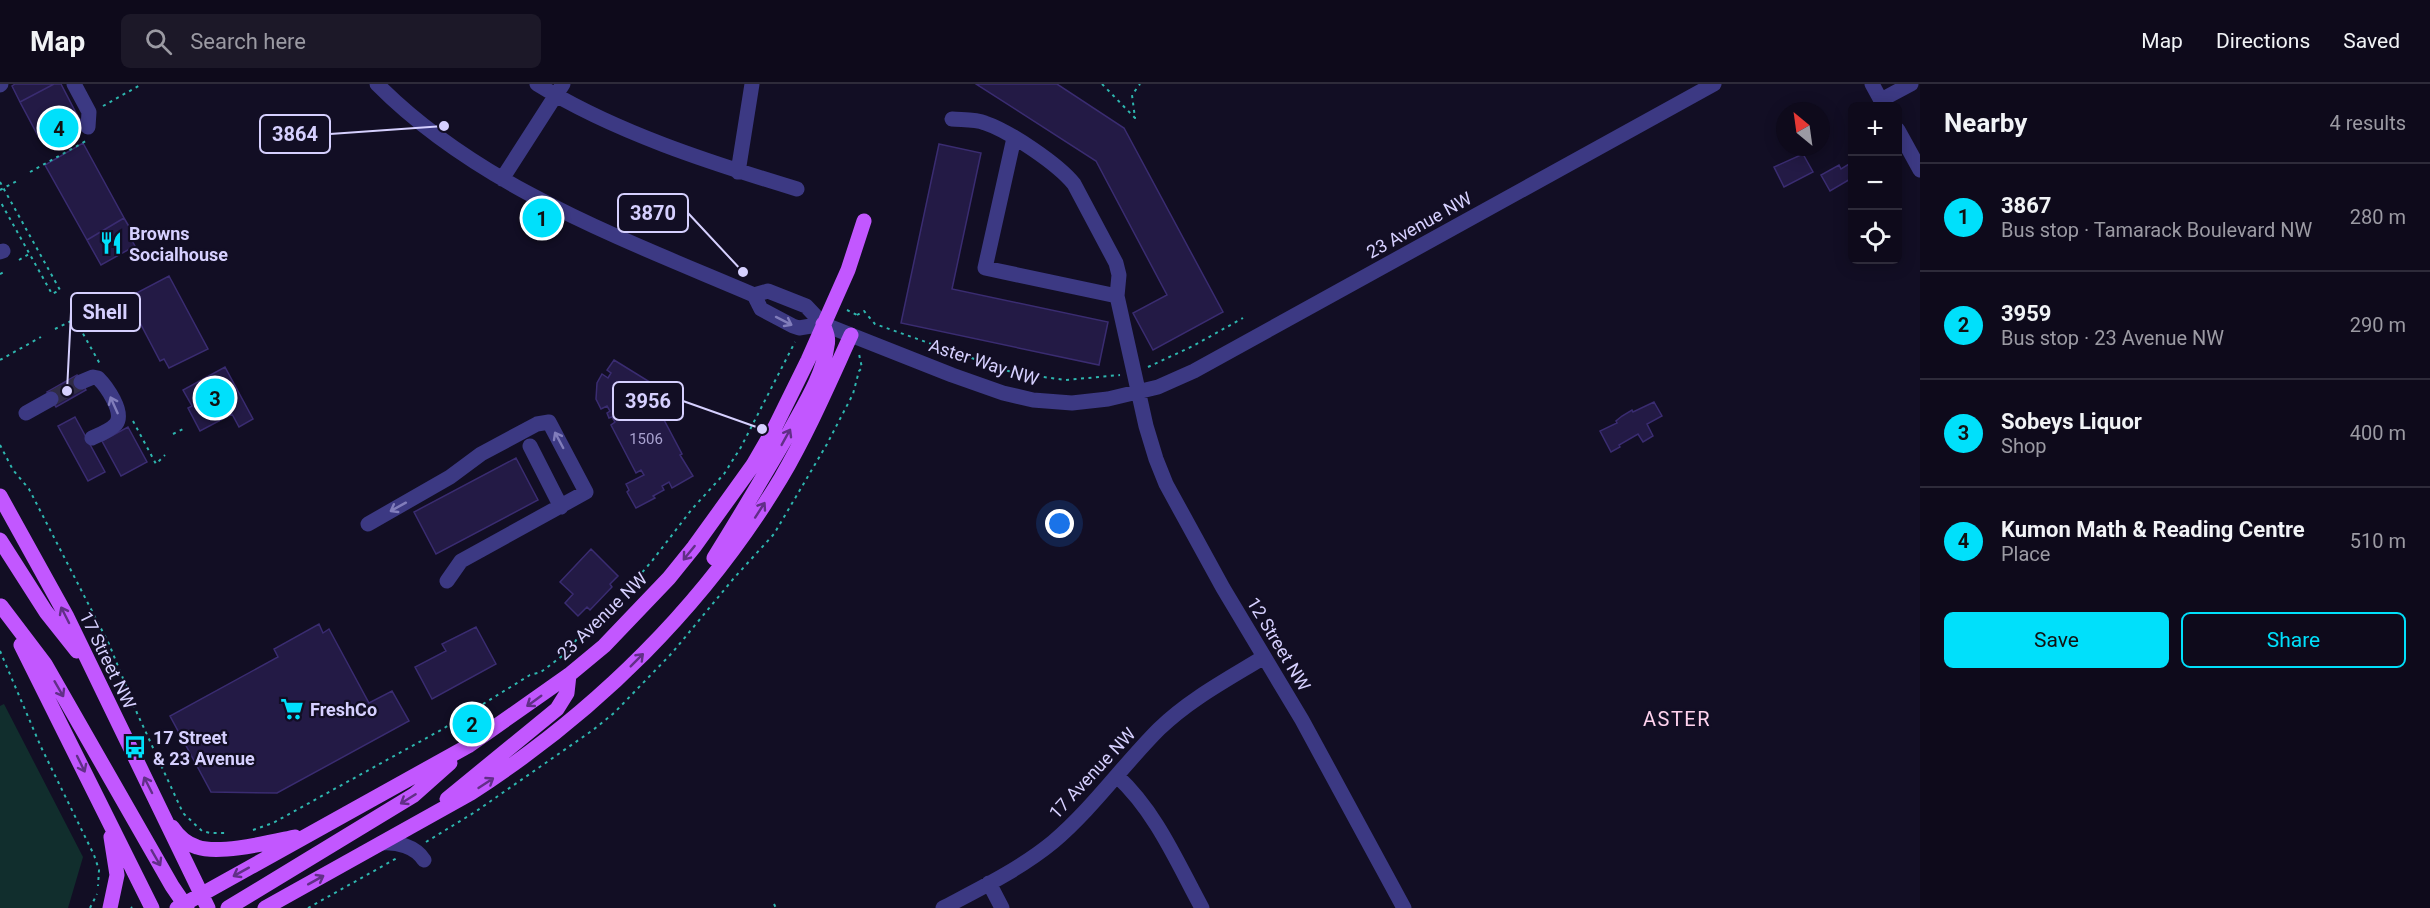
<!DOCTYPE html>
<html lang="en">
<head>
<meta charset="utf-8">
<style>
  body { margin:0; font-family:Roboto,sans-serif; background:#1c1828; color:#f1f3f6 }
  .controls { position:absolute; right:18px; top:18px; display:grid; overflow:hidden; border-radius:9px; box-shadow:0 3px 15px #0003 }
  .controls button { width:54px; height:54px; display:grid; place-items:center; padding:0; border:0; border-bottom:2px solid #2e2b3a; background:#0e0a1b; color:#f1f3f6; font:30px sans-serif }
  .compass { position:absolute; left:1776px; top:18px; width:54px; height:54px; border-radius:50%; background:#0e0a1b; box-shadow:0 3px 15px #0003; rotate:331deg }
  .you { position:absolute; left:1060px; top:440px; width:21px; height:21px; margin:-15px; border:4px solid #fff; border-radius:50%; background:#1a73e8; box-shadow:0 0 0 9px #1a73e833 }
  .badge { display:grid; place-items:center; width:39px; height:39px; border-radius:50%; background:#00e0fb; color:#111; font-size:20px; font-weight:700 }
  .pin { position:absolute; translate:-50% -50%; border:3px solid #fff; box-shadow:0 2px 6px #0006 }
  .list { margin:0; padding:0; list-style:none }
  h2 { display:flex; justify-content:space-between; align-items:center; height:78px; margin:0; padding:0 24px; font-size:26px }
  h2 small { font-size:20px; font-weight:400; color:#9b9aa3 }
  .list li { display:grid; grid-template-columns:39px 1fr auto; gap:18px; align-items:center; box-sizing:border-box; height:108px; padding:0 24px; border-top:2px solid #2e2b3a }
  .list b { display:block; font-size:22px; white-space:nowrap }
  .list p { margin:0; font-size:20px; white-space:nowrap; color:#9b9aa3 }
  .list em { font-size:20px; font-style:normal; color:#9b9aa3 }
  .actions { display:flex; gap:12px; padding:18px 24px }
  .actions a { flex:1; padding:14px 0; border:2px solid #00e0fb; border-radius:9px; text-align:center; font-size:21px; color:#00e0fb }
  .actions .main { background:#00e0fb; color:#111 }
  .icon { flex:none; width:33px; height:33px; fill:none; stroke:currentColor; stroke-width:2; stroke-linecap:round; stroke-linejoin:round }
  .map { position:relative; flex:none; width:1920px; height:824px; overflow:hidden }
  header { display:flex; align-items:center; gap:36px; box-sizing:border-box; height:84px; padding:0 30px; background:#0e0a1b; border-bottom:2px solid #2e2b3a }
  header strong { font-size:28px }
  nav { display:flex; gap:33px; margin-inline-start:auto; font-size:21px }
  .search { width:420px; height:54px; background:#1c1828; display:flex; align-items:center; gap:15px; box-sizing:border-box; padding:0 21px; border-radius:9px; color:#9b9aa3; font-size:22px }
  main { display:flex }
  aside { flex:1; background:#0e0a1b }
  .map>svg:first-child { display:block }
  .green { fill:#112e2d }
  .building { fill:#231a45; stroke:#3a2c71; stroke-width:1.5 }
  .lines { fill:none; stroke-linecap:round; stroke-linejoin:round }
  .minor-tunnel { stroke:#2f2b45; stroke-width:15; stroke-dasharray:15 8; stroke-linecap:butt }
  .path { stroke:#2eb6af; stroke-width:2; stroke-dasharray:3 4.5; stroke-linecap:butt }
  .minor { stroke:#3c3983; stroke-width:15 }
  .major { stroke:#c257ff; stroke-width:15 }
  .oneway { stroke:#817dbb }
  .oneway2 { stroke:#612f87 }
  .labels { text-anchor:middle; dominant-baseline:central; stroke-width:4.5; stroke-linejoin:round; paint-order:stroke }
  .number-label { font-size:15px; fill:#a9a2d0 }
  .street-label { font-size:18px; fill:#d6d0ff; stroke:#120e24 }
  .poi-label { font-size:18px; font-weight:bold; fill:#d6d0ff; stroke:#120e24; text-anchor:start }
  .neighbourhood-label { font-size:20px; letter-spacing:1.5px; fill:#ffd2ee; stroke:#120e24 }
  .leader { fill:none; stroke:#d6d0ff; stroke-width:2 }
  .callout-dot { fill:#d6d0ff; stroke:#120e24; stroke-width:2 }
  .callout { fill:#120e24; stroke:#d6d0ff; stroke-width:2 }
  .callout-label { font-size:20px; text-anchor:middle; font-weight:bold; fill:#d6d0ff }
</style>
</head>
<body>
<header>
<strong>Map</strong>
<div class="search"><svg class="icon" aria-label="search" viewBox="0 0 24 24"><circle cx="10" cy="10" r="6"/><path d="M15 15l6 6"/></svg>Search here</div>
<nav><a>Map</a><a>Directions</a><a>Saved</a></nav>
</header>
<main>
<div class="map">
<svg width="1920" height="824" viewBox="0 0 1920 824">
  <rect width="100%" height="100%" fill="#120e24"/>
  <!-- green -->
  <path class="green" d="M4 620 83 773 68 824H0V622Z"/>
  <!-- building -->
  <path class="building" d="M15 0H54L20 18 12 2Z
    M54 0H61L76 29 37 50 20 18Z
    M976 0H1057L1124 44 1223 228 1153 266 1133 229 1167 211 1096 77Z
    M76 29 81 37 42 58 37 50Z
    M83 59 124 134 87 156 45 81Z
    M939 60 981 69 952 205 1108 238 1099 281 901 239Z
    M1803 70 1813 88 1784 103 1774 83Z
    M1849 80 1852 86V94L1830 107 1821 91 1839 81 1841 85Z
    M124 134 134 151 130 153 135 162 101 181 87 156Z
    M169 192 208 265 169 284 164 275 160 277 127 214Z
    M614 276 653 300 647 310 652 318 654 317 682 370 680 371 693 392 672 404 669 398 662 402 664 406 653 412 655 414 636 424 627 408 629 406 626 400 644 391 641 386 636 389 611 341 615 338 612 333 609 334 607 329 610 327 607 322 601 325 596 315 597 299 602 290 608 294 611 289 607 286Z
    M225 283 253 335 239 343 232 330 200 347 188 324 192 322 183 306Z
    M77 291 86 306 56 323 47 308Z
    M1654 318 1662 332 1647 340 1653 352 1643 358 1638 350 1619 361 1620 363 1611 368 1600 347 1617 339 1616 337 1622 332 1632 326 1633 328Z
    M75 333 105 388 88 397 58 342Z
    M128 343 147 378 121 392 102 357Z
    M516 374 538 416 436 470 414 428Z
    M591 465 618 492 610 500 612 503 590 526 587 523 578 532 565 519 573 510 560 498Z
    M319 540 323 549 329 545 369 619 392 607 409 637 277 709 211 708 170 632 278 573 274 565Z
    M476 543 496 580 432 615 415 583 446 567 442 560Z"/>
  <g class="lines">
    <!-- minor-tunnel -->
    <path class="minor-tunnel" d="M51 315 81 298"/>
    <!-- path -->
    <path class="path" d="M1102 0 1135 34 1132 11 1140 0
      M103 22 142 0
      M30 88 86 57
      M0 98 60 206 52 210 0 117
      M0 106 17 97
      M19 176 29 170
      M0 190 6 187
      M847 226 857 231
      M72 230 100 280
      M857 231 864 227 875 240 1014 289 1066 296 1120 291
      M55 245 85 230
      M0 276 41 253
      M1148 283 1193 262 1243 234
      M133 337 156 380 165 371
      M173 350 185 344
      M0 361 13 386 29 405 109 560 137 629 183 729 202 747 210 749H226
      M0 567 41 663 94 771 99 786 98 802
      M253 746 273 739 441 646 530 591 541 588 570 566 581 548 633 499 652 477 692 425 724 390 741 363 795 258
      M426 758 475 728 593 646 614 629 672 569 734 494 774 450 827 360 853 310 859 287 862 284 859 270
      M774 820 776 824
      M131 823 132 824
      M90 824 97 810
      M308 824 397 774"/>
    <!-- minor -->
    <path class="minor" d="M74 0 89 28 88 43
      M377 0C479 103 623 155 754 211L768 207 806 222 823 240 952 291 1003 309 1033 316 1072 319 1108 315 1158 303 1194 287 1714 0
      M537 0C614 48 711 79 797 105
      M1872 0 1884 22
      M0 1 1 0
      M1881 16 1911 0
      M952 35C962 36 975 35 985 39 1009 47 1058 80 1074 100L1116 179 1119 191 1117 212 1146 342 1156 375 1166 400 1223 504 1302 636 1404 824
      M1898 46 1920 86
      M1014 54 985 184 1117 212
      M738 88 752 0
      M502 95 563 0
      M0 168 3 167
      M754 211 761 225 793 242 799 244 823 240
      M81 298 93 293 98 294C106 302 125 328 116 340 111 346 99 351 92 354
      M26 329 51 315
      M530 362 561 423
      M368 440 450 393 481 370 537 340 549 338 586 408 461 477 447 497
      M1117 692C1156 728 1177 778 1202 824
      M382 759C397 758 415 762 424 776
      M989 799 1002 824
      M943 824C981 804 1020 785 1053 758 1092 725 1123 681 1159 645 1190 615 1228 595 1264 573"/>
    <!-- major -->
    <path class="major" d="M0 412 67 533 208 824
      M0 456 46 528 77 567
      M714 474C740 432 765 390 790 347 804 321 823 292 827 262 829 254 826 248 823 240
      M1 522 45 580 172 802 187 824
      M21 561 152 824
      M447 715 557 625 567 609 569 591
      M172 743C178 752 187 760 197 763 220 771 271 758 295 753
      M110 824 117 791 111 753
      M177 824 468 662 569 591 604 562 669 494 694 463 753 381 775 343 808 276 848 186 864 137
      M228 824 414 711 450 679
      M265 824 471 709C596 628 704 522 781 394 808 348 829 299 851 251"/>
  </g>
  <!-- one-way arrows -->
  <defs><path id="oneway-shaft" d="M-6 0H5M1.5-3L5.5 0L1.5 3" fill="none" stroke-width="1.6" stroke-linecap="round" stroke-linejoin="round" transform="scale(1.5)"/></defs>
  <g class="oneway">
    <use href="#oneway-shaft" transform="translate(784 237) rotate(27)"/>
    <use href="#oneway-shaft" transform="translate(114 321) rotate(-114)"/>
    <use href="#oneway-shaft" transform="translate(559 356) rotate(-118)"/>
    <use href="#oneway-shaft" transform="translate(398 423) rotate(151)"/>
  </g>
  <g class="oneway2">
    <use href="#oneway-shaft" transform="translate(786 353) rotate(-61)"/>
    <use href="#oneway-shaft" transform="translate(760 426) rotate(-57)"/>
    <use href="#oneway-shaft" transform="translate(689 469) rotate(129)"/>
    <use href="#oneway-shaft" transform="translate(65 531) rotate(-117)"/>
    <use href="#oneway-shaft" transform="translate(637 576) rotate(-45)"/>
    <use href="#oneway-shaft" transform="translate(59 605) rotate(60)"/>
    <use href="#oneway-shaft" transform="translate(534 617) rotate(144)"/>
    <use href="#oneway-shaft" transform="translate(81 680) rotate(64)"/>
    <use href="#oneway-shaft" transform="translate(486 699) rotate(-33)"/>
    <use href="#oneway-shaft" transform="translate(148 701) rotate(-117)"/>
    <use href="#oneway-shaft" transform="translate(408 715) rotate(148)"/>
    <use href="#oneway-shaft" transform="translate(156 774) rotate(60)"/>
    <use href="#oneway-shaft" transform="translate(241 788) rotate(151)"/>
    <use href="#oneway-shaft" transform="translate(316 796) rotate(-29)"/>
  </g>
  <!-- icons -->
  <defs>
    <g id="restaurant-bare" transform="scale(1.8)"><path d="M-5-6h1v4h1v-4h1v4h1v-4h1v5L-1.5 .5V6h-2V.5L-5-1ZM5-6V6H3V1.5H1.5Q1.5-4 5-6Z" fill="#00e0fb" stroke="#120e24" stroke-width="2.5" paint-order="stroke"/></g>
    <g id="supermarket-bare" transform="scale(1.8)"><path d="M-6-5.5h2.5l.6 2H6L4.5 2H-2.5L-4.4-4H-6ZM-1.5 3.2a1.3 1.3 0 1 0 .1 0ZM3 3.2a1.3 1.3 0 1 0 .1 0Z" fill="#00e0fb" stroke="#120e24" stroke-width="2.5" paint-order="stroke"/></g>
    <g id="bus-bare" transform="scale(1.8)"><path d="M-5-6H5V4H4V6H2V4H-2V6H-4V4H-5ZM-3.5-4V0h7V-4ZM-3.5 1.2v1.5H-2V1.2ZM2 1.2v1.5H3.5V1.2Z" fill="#00e0fb" stroke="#120e24" stroke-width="2.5" paint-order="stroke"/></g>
  </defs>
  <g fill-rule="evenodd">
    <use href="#restaurant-bare" x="111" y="159"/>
    <use href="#supermarket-bare" x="292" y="625"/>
    <use href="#bus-bare" x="135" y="663"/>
  </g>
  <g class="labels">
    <!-- number labels -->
    <g class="number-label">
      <text x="646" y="355">1506</text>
    </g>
    <!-- street labels -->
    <g class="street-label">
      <text transform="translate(1419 141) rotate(-29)">23 Avenue NW</text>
      <text transform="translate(984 278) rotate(18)">Aster Way NW</text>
      <text transform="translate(602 532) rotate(-44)">23 Avenue NW</text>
      <text transform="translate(1279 560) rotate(59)">12 Street NW</text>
      <text transform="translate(108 576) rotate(64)">17 Street NW</text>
      <text transform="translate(1092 689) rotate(-47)">17 Avenue NW</text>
    </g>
    <!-- poi labels -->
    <g class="poi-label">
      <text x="129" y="149">Browns<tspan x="129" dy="21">Socialhouse</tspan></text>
      <text x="310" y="625">FreshCo</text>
      <text x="153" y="653">17 Street<tspan x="153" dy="21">&amp; 23 Avenue</tspan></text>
    </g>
    <!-- neighbourhood labels -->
    <g class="neighbourhood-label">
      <text x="1677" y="635">ASTER</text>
    </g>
  </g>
  <!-- callouts -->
  <path class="leader" d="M444 42L330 50M743 188L688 129M67 307L71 228M762 345L683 317"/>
  <g class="callout-dot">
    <circle cx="444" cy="42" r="6"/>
    <circle cx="743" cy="188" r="6"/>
    <circle cx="67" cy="307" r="6"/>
    <circle cx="762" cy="345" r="6"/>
  </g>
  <g class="callout">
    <rect x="260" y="31" width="70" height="38" rx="6"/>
    <rect x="618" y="110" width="70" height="38" rx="6"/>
    <rect x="71" y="209" width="69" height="38" rx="6"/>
    <rect x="613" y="298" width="70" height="38" rx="6"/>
  </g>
  <g class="callout-label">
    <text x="295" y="57">3864</text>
    <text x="653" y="136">3870</text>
    <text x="105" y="235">Shell</text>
    <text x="648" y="324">3956</text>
  </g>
</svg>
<div class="controls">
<button>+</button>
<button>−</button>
<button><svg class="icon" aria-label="locate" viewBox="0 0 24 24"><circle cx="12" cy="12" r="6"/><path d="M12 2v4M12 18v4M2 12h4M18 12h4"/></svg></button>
</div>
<svg class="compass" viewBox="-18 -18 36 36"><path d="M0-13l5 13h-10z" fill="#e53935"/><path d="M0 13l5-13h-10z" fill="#9b9aa3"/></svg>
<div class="you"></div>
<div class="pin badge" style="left:542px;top:134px">1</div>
<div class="pin badge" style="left:472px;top:640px">2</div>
<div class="pin badge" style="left:215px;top:314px">3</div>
<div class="pin badge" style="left:59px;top:44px">4</div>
</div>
<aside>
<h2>Nearby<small>4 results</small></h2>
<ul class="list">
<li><span class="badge">1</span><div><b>3867</b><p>Bus stop · Tamarack Boulevard NW</p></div><em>280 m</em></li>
<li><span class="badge">2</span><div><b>3959</b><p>Bus stop · 23 Avenue NW</p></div><em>290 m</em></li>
<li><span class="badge">3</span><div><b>Sobeys Liquor</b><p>Shop</p></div><em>400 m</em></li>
<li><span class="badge">4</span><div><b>Kumon Math &amp; Reading Centre</b><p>Place</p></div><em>510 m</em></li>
</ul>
<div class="actions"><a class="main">Save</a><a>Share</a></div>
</aside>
</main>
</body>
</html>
